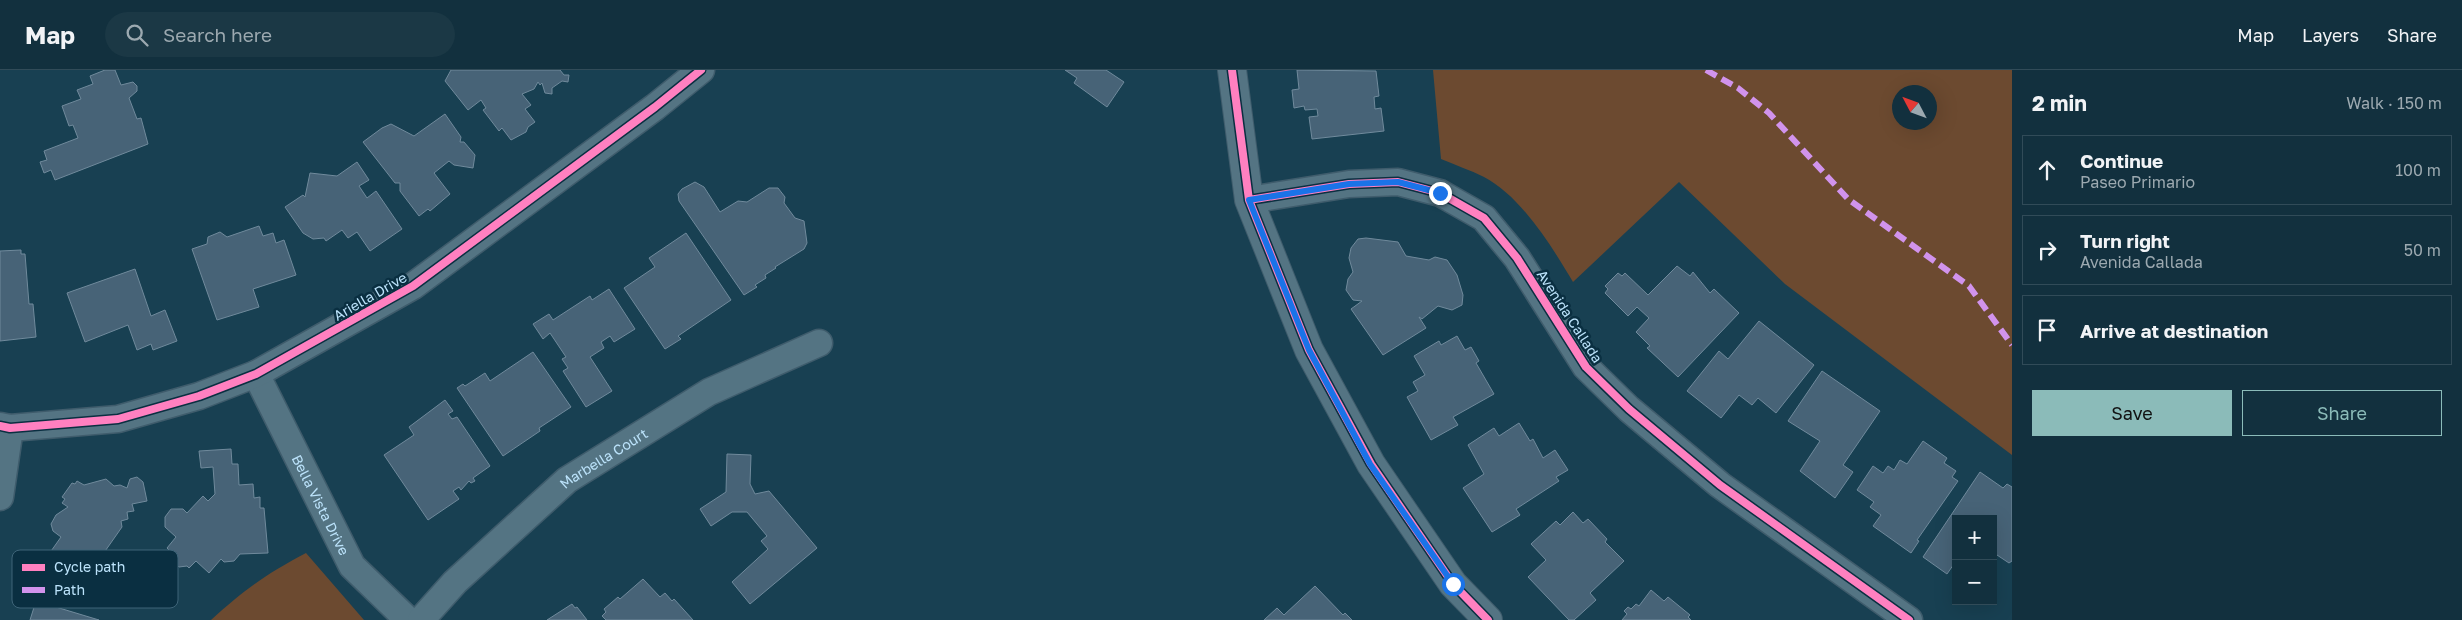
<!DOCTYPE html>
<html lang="en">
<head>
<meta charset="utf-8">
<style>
  body { margin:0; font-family:"Golos Text",sans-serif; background:#1b3845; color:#f1f3f6 }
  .controls { position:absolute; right:15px; bottom:15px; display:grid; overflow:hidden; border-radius:0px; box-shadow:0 5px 20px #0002 }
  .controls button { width:45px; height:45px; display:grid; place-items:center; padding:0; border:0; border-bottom:1px solid #314b58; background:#12303e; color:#f1f3f6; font:25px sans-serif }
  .compass { position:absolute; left:1892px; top:15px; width:45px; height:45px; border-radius:50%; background:#12303e; box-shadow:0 5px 20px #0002; rotate:311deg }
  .stop { position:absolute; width:15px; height:15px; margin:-11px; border:4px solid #1a73e8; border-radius:50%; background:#fff }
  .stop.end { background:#1a73e8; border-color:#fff; box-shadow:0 1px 5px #0008 }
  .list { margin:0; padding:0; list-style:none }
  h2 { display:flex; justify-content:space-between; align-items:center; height:65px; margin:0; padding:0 20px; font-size:21px }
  h2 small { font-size:16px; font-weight:400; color:#9ca9b0 }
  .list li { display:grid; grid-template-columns:32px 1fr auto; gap:15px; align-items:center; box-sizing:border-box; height:70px; margin:0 10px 10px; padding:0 10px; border:1px solid #314b58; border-radius:0px }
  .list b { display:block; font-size:19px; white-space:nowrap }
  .list p { margin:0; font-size:16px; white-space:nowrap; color:#9ca9b0 }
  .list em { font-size:16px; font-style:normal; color:#9ca9b0 }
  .actions { display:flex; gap:10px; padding:15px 20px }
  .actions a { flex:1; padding:11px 0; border:1px solid #8bbbb9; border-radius:0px; text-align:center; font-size:18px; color:#8bbbb9 }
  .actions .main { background:#8bbbb9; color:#111 }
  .icon { flex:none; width:28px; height:28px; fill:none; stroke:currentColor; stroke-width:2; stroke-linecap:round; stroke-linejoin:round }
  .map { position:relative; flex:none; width:2012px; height:550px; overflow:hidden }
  header { display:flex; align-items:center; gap:30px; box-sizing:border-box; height:70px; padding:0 25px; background:#12303e; border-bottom:1px solid #314b58 }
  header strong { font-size:24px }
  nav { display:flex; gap:28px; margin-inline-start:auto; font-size:18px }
  .search { width:350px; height:45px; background:#1b3845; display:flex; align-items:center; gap:12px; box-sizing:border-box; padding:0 18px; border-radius:28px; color:#9ca9b0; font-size:19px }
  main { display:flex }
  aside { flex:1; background:#12303e }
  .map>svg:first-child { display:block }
  .green { fill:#6c4a30; fill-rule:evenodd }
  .building { fill:#476377; stroke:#708a9c }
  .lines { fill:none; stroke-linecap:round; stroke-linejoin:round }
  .minor-casing { stroke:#3f5c6c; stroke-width:29 }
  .tertiary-casing { stroke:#3f5c6c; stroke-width:30 }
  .minor { stroke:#547483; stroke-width:26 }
  .tertiary { stroke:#547483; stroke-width:28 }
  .quiet { stroke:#d193ec; stroke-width:6; stroke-dasharray:12 6; stroke-linecap:butt }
  .cycleway-casing { stroke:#0a2f41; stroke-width:11 }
  .cycleway { stroke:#ff80c0; stroke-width:8 }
  .route { stroke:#1a73e8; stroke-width:6 }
  .labels { text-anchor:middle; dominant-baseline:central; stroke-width:5; stroke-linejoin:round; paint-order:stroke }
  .street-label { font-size:14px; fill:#bce3fb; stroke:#0a2f41 }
  .key { fill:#0a2f41; stroke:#3f6579; stroke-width:1 }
  .key-label { font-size:14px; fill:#bce3fb }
</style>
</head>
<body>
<header>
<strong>Map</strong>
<div class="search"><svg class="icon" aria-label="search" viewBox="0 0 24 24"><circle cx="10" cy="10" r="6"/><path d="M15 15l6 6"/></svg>Search here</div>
<nav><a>Map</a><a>Layers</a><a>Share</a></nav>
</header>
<main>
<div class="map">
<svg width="2012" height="550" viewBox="0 0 2012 550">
  <rect width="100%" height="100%" fill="#184052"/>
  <!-- green -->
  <path class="green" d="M1433 0H2012V385L1785 214 1679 112 1573 212C1552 177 1522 127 1484 107 1470 100 1455 95 1441 89ZM1900 22H1930V52H1900Z
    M306 483 364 550H211C244 520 266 504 306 483Z"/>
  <!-- building -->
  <path class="building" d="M105 0H115L121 15 133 12 137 16V21L129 28 137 49 141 48 148 74 55 110 51 100 44 103 40 92 47 90 44 81 78 68 73 55 69 56 62 36 81 29 77 20 93 14 90 6Z
    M451 0H560L564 5H569L568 12 562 11 552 18V24L545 23 542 13 540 15 538 12 534 19 522 24 531 35 525 39 535 52 528 57 526 62 511 70 502 58 499 61 483 40 486 38 481 30 468 40 445 11Z
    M1065 0H1106L1124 12 1107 37 1074 13 1077 8Z
    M1297 0 1376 1 1379 26 1374 27 1375 39 1381 38 1384 61 1312 69 1309 47 1318 46 1317 39 1305 40 1304 36 1294 38 1292 20 1299 19Z
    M445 44 461 67 460 72H464L475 85 473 98 454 95 449 91 434 103 450 124 430 141 428 139 419 146 400 121V113H395L363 72 382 58 391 54 414 66Z
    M357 92 369 110 359 116 367 128 376 121 402 159 370 181 357 162 348 168 342 160 326 171 324 168 313 169 303 163 285 137 303 125 305 127 310 103 337 106Z
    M695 112 704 117 720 142 738 131 747 132 769 118H778L785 127 784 133 795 148 804 151 807 173 804 179 775 197 776 198 765 205 766 208 755 215 757 217 744 225 679 131 678 124 682 119Z
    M259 156 263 166 273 163 276 173 284 170 296 205 253 219 259 237 217 250 192 179 207 174 208 167 220 162 227 167Z
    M686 163 731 230 678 266 681 269 665 279 624 218 655 197 649 188Z
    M1366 168 1398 172 1406 186 1429 190 1435 187 1447 190 1457 205 1463 225 1462 235 1452 240 1438 236 1422 249 1419 247 1426 258 1383 285 1351 239 1362 231 1353 230 1346 220 1348 209 1353 202 1349 188 1351 178 1358 169Z
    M21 180V184H25L29 234H33L36 267 0 271V181Z
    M1677 196 1690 206 1693 202 1710 223 1714 219 1739 243 1678 307 1647 278 1650 276 1636 262 1649 248 1637 237 1628 246 1605 223 1608 219 1605 216 1618 203 1622 206 1625 203 1648 225Z
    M135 199 151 246 165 240 177 271 153 280 151 274 137 280 128 255 85 272 67 223Z
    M609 219 635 259 614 272 610 266 601 272 604 278 590 287 612 321 586 337 563 301 568 298 562 289 566 287 550 263 543 269 533 254 549 244 553 250 590 226 592 230Z
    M1759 251 1814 295 1776 343 1758 328 1752 335 1739 325 1721 348 1687 321 1719 281 1728 289Z
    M1457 266 1465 280 1471 277 1479 291 1476 293 1494 324 1453 347 1458 355 1431 370 1407 327 1418 321 1413 312 1425 305 1414 286 1439 271 1441 275Z
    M533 282 571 337 539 358 540 361 503 386 457 318 463 314 465 316 485 303 490 311Z
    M1822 301 1880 341 1843 395 1853 402 1835 428 1800 401 1820 371 1788 351Z
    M445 330 453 341 448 344 452 349 457 347 490 396 473 408 475 411 471 413 469 411 461 420 459 417 453 421 459 429 428 450 384 385 414 365 409 357Z
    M1519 353 1530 371 1533 369 1543 388 1555 380 1568 400 1556 407 1559 411 1516 439 1520 445 1492 462 1463 418 1484 404 1468 375 1494 358 1499 366Z
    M1923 371 1947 388 1944 393 1956 401 1952 407 1958 411 1917 470 1919 471 1911 483 1873 456 1881 445 1870 437 1874 432 1857 420 1873 396 1883 403 1888 396 1894 400 1900 390 1907 394Z
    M231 379 232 394H238L239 415 253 414 254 428 260 427V438H264L268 483 240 484 234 491 224 492 221 489 209 503 196 491 189 498 187 496 179 497 172 491 171 482 167 478 176 467 165 457V447L171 439H183L187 443 203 426 208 431 215 424 213 397 201 398 199 381Z
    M727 384 751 385 750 414 755 424 769 421 817 478 750 534 732 512 768 479 761 471 767 466 747 442H732L711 456 700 439 726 422Z
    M1980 402 2003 418 2007 414 2012 417V491L2009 493 1997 485 1995 487 1993 486V449H1956V491L1947 504 1923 487Z
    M137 407 143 412 147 431 132 434 134 441 127 442 128 449 121 451 122 457 89 504 86 502 70 524 37 501 61 467 53 461 51 454 56 445 68 437 62 433 65 429 62 427 72 413 75 414 77 411 84 415 106 409 114 416 120 415 127 418 130 409Z
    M1573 442 1583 453 1588 449 1607 469 1605 472 1624 491 1590 523 1596 530 1574 550H1569L1528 507 1546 490 1531 474 1556 451 1560 455Z
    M643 509 660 527 665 523 672 531 674 529 693 550H606L602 546 606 542 604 539 618 527 620 529Z
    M1315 516 1343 545 1345 543 1352 550H1264L1277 538 1284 545Z
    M1651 520 1664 531 1668 527 1690 545 1688 547 1691 550H1622L1627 544 1624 541 1628 537 1631 539 1636 534 1639 536Z
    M36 531 99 550H30Z
    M572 534 575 538 577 537 587 550H547Z"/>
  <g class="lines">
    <!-- minor casing -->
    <g class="minor-casing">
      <g id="minor">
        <path d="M1249 130 1349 114 1398 112 1440 123 1484 148 1517 188 1586 297 1629 339 1720 415 1909 550"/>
        <path id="s1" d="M256 304 352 496 408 550"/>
        <path d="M0 356 10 358 118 349 199 326 256 304 413 216 655 37 701 0"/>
        <path d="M0 427 10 358"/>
        <path id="s2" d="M421 550 455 512 567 410 709 322 819 273"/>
      </g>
    </g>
    <!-- tertiary casing -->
    <g class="tertiary-casing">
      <path id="tertiary" d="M1232 0 1249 130 1309 280 1371 394 1453 514 1488 550"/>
    </g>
    <!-- minor -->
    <use href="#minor" class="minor"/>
    <!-- tertiary -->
    <use href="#tertiary" class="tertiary"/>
    <!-- quiet -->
    <path class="quiet" d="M1706 0 1738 18 1769 43 1848 129 1969 216 2012 275"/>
    <!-- cycleway casing -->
    <g class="cycleway-casing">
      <path id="cycleway" d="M1232 0 1249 130 1309 280 1371 394 1453 514 1488 550
        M1249 130 1349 114 1398 112 1440 123 1484 148 1517 188 1586 297 1629 339 1720 415 1909 550
        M0 356 10 358 118 349 199 326 256 304 413 216 655 37 701 0"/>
    </g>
    <!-- cycleway -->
    <use href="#cycleway" class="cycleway"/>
  </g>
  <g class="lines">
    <!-- route -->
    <path class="route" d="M1440 123 1398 112 1349 114 1249 130 1309 280 1370 394 1453 514"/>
  </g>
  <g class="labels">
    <!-- street labels -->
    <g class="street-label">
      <text transform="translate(370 226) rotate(-30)">Ariella Drive</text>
      <text transform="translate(1570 246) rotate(57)">Avenida Callada</text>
      <text stroke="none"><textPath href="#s2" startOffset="245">Marbella Court</textPath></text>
      <text stroke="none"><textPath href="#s1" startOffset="146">Bella Vista Drive</textPath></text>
    </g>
  </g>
  <!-- legend -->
  <rect x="12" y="480" width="166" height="58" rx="8" class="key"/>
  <rect x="22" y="494" width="23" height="7" fill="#ff80c0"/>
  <rect x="22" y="517" width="23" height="6" fill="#d193ec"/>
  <g class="key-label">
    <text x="54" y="502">Cycle path</text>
    <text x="54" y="525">Path</text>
  </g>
</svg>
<div class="controls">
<button>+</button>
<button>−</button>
</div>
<svg class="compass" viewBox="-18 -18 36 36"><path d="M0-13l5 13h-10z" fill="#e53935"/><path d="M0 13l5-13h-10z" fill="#9ca9b0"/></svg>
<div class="stop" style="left:1453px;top:514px"></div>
<div class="stop end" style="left:1440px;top:123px"></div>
</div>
<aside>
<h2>2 min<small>Walk · 150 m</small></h2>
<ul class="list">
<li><svg class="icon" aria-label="ahead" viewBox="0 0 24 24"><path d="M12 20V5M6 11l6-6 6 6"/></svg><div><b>Continue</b><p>Paseo Primario</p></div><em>100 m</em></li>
<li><svg class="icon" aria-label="right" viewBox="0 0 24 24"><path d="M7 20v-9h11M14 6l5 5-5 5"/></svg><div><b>Turn right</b><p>Avenida Callada</p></div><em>50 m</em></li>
<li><svg class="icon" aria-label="arrive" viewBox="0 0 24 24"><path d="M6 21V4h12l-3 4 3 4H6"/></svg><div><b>Arrive at destination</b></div></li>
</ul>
<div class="actions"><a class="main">Save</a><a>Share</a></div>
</aside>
</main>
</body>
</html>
